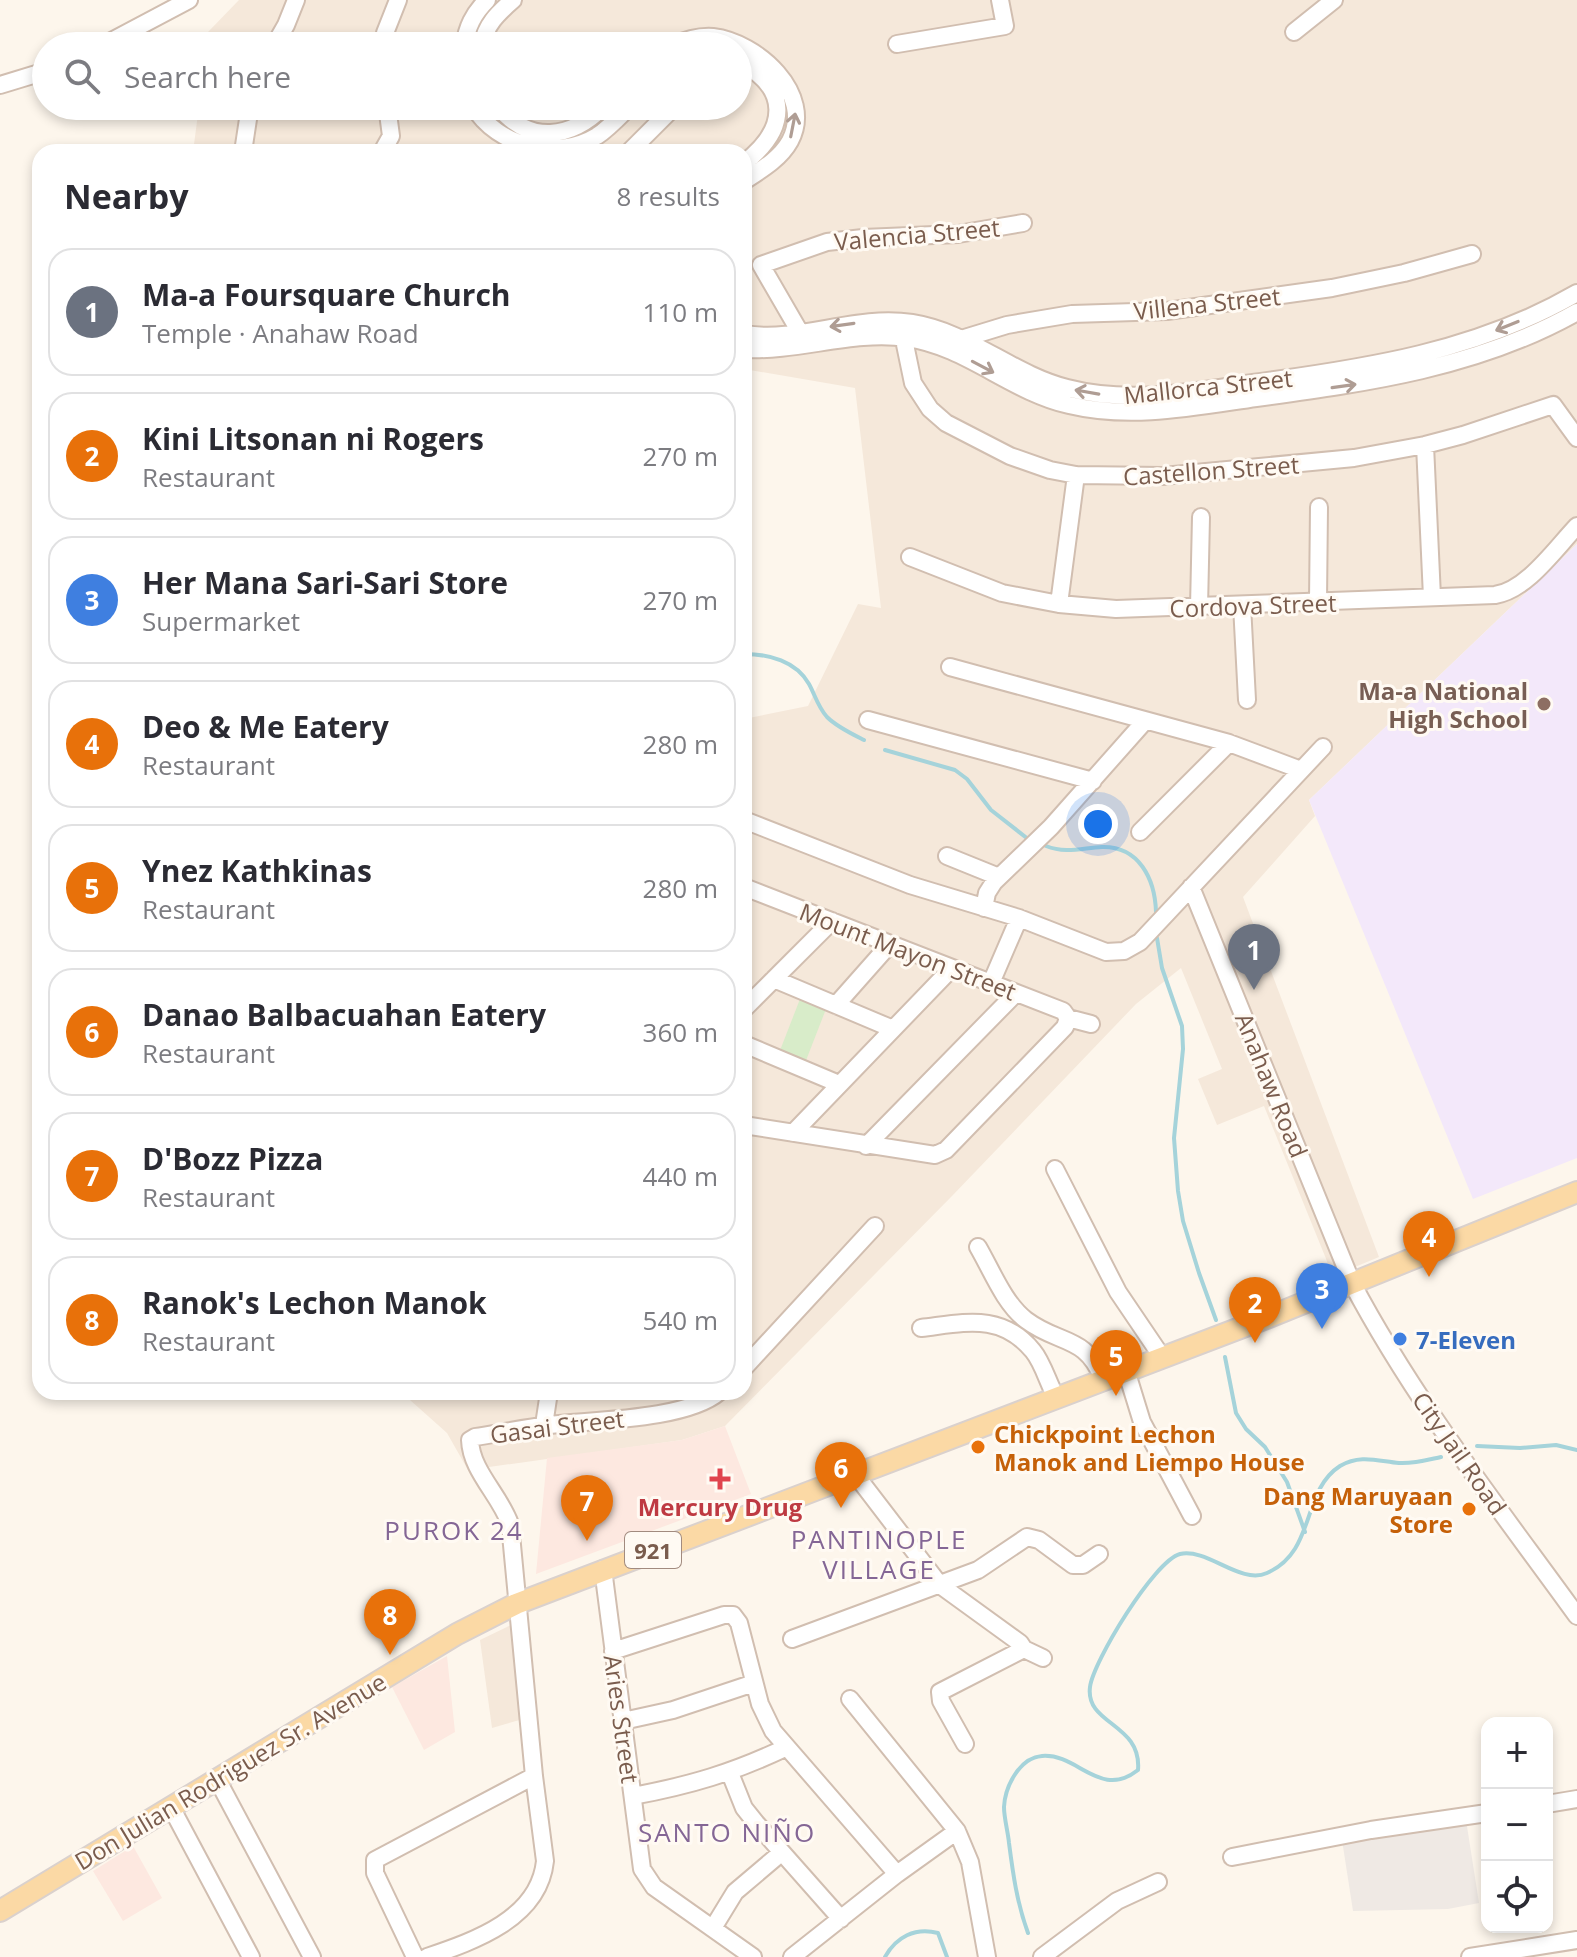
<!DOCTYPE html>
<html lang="en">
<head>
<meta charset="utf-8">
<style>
  body { margin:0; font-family:"Open Sans",sans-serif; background:#f7f7f7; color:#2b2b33 }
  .controls { position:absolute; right:24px; bottom:24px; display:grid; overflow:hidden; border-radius:16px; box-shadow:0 4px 12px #0003 }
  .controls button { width:72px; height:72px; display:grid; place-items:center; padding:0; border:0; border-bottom:2px solid #e1e1e2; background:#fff; color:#2b2b33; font:40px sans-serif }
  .you { position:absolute; left:1098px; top:824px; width:28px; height:28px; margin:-20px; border:6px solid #fff; border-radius:50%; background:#1a73e8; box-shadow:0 0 0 12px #1a73e833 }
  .badge { display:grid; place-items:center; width:52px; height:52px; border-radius:50%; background:#e76f51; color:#fff; font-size:26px; font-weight:700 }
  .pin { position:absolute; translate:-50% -66px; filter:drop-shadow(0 2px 4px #0008) }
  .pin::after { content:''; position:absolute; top:42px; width:28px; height:24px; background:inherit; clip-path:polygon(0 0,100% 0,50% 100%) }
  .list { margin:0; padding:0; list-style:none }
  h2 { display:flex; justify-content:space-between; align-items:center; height:104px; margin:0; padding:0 32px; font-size:34px }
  h2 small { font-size:26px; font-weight:400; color:#7c7c81 }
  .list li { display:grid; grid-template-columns:52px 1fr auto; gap:24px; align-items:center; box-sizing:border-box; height:128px; margin:0 16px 16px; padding:0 16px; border:2px solid #e1e1e2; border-radius:24px }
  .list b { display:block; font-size:30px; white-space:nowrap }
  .list p { margin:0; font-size:26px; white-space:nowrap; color:#7c7c81 }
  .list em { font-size:26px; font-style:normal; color:#7c7c81 }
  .icon { flex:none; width:44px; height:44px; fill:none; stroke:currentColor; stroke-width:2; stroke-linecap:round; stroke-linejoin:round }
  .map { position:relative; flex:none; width:1577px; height:1957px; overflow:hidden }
  .search { position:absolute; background:#fff; box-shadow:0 4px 12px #0003; left:32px; top:32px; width:720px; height:88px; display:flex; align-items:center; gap:20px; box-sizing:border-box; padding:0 28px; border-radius:44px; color:#7c7c81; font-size:30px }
  .panel { position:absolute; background:#fff; box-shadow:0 4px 12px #0003; left:32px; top:144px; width:720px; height:1256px; border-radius:24px }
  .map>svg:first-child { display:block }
  .residential { fill:#f5e8da }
  .commercial { fill:#fde8e0 }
  .industrial { fill:#efe9e4 }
  .education { fill:#f3e8fa }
  .grass { fill:#d8ecc9 }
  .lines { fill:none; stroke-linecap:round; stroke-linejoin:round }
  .stream { stroke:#a5d3da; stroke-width:4 }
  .minor-casing { stroke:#d1beb0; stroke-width:20 }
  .major-casing { stroke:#dad1cd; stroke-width:24 }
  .minor { stroke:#fff; stroke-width:16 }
  .major { stroke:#fbd9a5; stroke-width:20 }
  .oneway { stroke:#af9d94 }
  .education-dot { fill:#8d6e63; stroke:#fffaf3; stroke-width:3 }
  .shop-dot { fill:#3f7fe0; stroke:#fffaf3; stroke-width:3 }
  .food-dot { fill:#e8710a; stroke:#fffaf3; stroke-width:3 }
  .health-dot { fill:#e0444e; stroke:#fffaf3; stroke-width:3 }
  .labels { text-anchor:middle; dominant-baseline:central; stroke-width:6; stroke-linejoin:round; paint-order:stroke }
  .shield { fill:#fffaf3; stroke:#a28b7f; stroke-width:2 }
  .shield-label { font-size:22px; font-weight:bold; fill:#7a5c4d }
  .street-label { font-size:24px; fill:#7a5c4d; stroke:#fffaf3 }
  .education-label { font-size:24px; font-weight:bold; fill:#785e54; stroke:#fffaf3; text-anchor:end }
  .shop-label { font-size:24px; font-weight:bold; fill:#366cbe; stroke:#fffaf3; text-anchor:start }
  .food-label { font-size:24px; font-weight:bold; fill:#c56008; stroke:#fffaf3; text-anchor:start }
  .health-label { font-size:24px; font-weight:bold; fill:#be3a42; stroke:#fffaf3 }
  .neighbourhood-label { font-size:26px; letter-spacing:2px; fill:#846695; stroke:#fffaf3 }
</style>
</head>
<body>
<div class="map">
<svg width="1577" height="1957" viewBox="0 0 1577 1957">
  <rect width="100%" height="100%" fill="#fdf6ec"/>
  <!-- residential -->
  <path class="residential" d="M239 0H1577V544L1309 800 1315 816 1243 897 1379 1257 1333 1276 1264 1106 1217 1125 1198 1079 1222 1069 1181 968 1136 1004 952 1196 725 1426 682 1440 468 1470 447 1433 401 1392H744V719L808 706 858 604 881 608 855 388 744 369V152H193L199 106H738V46H207L208 32Z
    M513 1624 523 1719 492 1728 480 1640Z"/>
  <!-- commercial -->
  <path class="commercial" d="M725 1426 751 1494 536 1574 547 1458 682 1440Z
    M447 1656 455 1732 424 1750 392 1687Z
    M133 1846 162 1898 123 1921 93 1871Z"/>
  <!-- industrial -->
  <path class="industrial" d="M1466 1820 1479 1903 1448 1909 1353 1911 1342 1840Z"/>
  <!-- education -->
  <path class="education" d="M1577 544V1158L1473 1199 1309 800Z"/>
  <!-- grass -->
  <path class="grass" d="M800 999 826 1009 805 1063 779 1053Z"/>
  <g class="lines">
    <!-- stream -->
    <path class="stream" d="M744 654C769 654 796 661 809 684 815 695 818 707 827 717 837 727 852 734 864 740
      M885 750 955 770 967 779 991 810 1028 839
      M1046 846C1066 854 1082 848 1102 847 1139 846 1155 879 1156 912
      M1157 938 1162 968 1182 1026 1183 1049 1174 1138 1178 1191 1183 1221 1199 1273 1216 1320
      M1225 1357 1236 1413 1246 1429 1265 1447 1287 1482 1305 1532
      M1477 1446 1520 1448 1556 1445 1577 1450
      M1028 1933C1017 1903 1013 1874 1009 1843 1008 1832 1004 1818 1004 1807 1005 1787 1019 1758 1042 1756 1078 1753 1100 1800 1138 1770 1142 1723 1085 1725 1090 1687 1093 1662 1154 1561 1180 1554 1208 1548 1240 1585 1267 1573 1316 1552 1301 1491 1340 1466 1360 1454 1378 1461 1399 1463 1413 1464 1427 1460 1441 1457
      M885 1957C896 1937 915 1927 938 1933L947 1957"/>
    <!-- minor casing -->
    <g class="minor-casing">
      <path id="minor" d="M1294 32 1334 0
        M897 44 1005 26 1000 0
        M102 46 189 0
        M274 46 286 25 296 0
        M384 46 385 33 398 0
        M464 46C467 27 473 14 487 0
        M482 46C485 25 498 13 513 0
        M672 46C685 40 699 36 713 37 757 42 815 94 790 141 780 159 761 170 744 181
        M738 61C791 88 788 129 744 163
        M0 85 46 71
        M473 106C498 147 556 161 597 136 609 128 619 117 630 106
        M498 106C529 145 571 139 604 106
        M243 152 250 106
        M382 152 391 136 387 106
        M629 152 675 106
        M902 330 913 383 930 409 946 423 1010 456 1050 470 1076 475 1163 476 1354 458 1425 445 1463 435 1553 405 1577 438
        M744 334C800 343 855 314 912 323 969 332 1012 374 1067 388 1129 404 1191 392 1253 383 1366 368 1477 351 1577 293
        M958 340 1007 325 1072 314 1167 311 1332 288 1404 273 1472 254
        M805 341 761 265 827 242 863 238 958 234 1023 223
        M744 349C799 352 853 330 907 338 966 346 1011 392 1069 405 1131 420 1194 407 1256 398 1367 383 1478 368 1577 312
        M1425 445 1432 597
        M910 557 1002 593 1059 604 1116 609 1495 595C1527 590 1555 549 1577 526
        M1318 602 1319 507
        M1059 604 1076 475
        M1242 605 1247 700
        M1199 607 1201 517
        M950 667 1229 743 1301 770
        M868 720 1093 781
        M744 820 910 885 1019 918 1106 952 1124 951 1140 942 1323 747
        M1140 832 1229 743
        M947 856 999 877
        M744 887 1063 1011 1068 1018
        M1191 887 1352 1283C1415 1402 1499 1508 1577 1616
        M984 908 987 893 994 882 1051 827 1145 721
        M774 979 893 1029
        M991 983 1019 918
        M836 1005 890 944
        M744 1009 832 921
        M1068 1018 1091 1024
        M744 1044 839 1084
        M744 1125 935 1155 946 1150 1065 1027 1068 1018
        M793 1133 952 968
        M866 1146 1016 993
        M1055 1169 1118 1292 1162 1357
        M978 1247C992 1271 1004 1303 1026 1320 1059 1345 1086 1335 1103 1379
        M921 1328C964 1323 1001 1312 1033 1351 1043 1363 1048 1383 1056 1397
        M744 1368 875 1226
        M1126 1370 1142 1422 1192 1516
        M544 1425 549 1392
        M855 1474 940 1585 1020 1643 1024 1649 1043 1658
        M603 1569 642 1869 654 1887 753 1957
        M792 1639 978 1570 1027 1537 1039 1540 1073 1565H1083L1099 1554
        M613 1651 724 1615H733L739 1623 760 1704 773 1731 897 1874
        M850 1699 957 1831 970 1862 987 1957
        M623 1721 673 1710 754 1683
        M965 1744 941 1701 940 1692 1024 1649
        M730 1773 744 1808 756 1823 841 1919
        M217 1779 312 1957
        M633 1796C691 1785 732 1773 785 1748
        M1547 1804 1577 1799
        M171 1807 251 1957
        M1232 1857 1371 1830 1487 1813
        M713 1928 735 1892 781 1853
        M415 1957 375 1873V1860L534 1776
        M427 1957C474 1941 539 1919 545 1861L534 1776 510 1524C500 1495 471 1471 470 1440L475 1437C500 1433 525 1428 549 1425 594 1420 686 1420 719 1392
        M792 1957 897 1874 957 1831
        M1042 1957 1117 1901 1158 1882
        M1470 1957 1577 1940"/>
    </g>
    <!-- major casing -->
    <g class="major-casing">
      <path id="major" d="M0 1911 457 1634 516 1604 1269 1317 1577 1192"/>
    </g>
    <!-- minor -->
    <use href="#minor" class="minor"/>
    <!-- major -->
    <use href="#major" class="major"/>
  </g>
  <!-- one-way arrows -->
  <defs><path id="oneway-shaft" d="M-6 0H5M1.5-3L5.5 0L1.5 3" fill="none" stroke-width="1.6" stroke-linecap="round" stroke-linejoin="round" transform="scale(2)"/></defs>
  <g class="oneway">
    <use href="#oneway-shaft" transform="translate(793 125) rotate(-79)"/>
    <use href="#oneway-shaft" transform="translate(842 325) rotate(172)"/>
    <use href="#oneway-shaft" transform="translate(1507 326) rotate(158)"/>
    <use href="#oneway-shaft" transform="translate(983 367) rotate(28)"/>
    <use href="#oneway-shaft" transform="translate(1344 386) rotate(-8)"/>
    <use href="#oneway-shaft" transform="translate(1087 392) rotate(-170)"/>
  </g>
  <!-- markers -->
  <circle class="education-dot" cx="1544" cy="704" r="8"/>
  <circle class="shop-dot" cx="1400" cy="1339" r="8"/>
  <g class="food-dot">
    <circle cx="978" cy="1447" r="8"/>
    <circle cx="1469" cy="1509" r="8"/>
  </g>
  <path class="health-dot" d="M716 1467h8v8h8v8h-8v8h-8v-8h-8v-8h8z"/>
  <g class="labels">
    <!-- shield labels -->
    <rect class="shield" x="625" y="1532" width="56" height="36" rx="6"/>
    <g class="shield-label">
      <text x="653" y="1550">921</text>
    </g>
    <!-- street labels -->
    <g class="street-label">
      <text transform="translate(917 234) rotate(-5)">Valencia Street</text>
      <text transform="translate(1207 303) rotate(-6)">Villena Street</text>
      <text transform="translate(1208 386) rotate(-6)">Mallorca Street</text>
      <text transform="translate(1211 470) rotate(-4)">Castellon Street</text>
      <text transform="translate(1253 605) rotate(-2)">Cordova Street</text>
      <text transform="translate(908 951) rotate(21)">Mount Mayon Street</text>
      <text transform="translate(1272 1085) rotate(68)">Anahaw Road</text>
      <text transform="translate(557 1426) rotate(-7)">Gasai Street</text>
      <text transform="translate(1460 1453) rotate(55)">City Jail Road</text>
      <text transform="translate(622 1719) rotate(82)">Aries Street</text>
      <text transform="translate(230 1771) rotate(-31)">Don Julian Rodriguez Sr. Avenue</text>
    </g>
    <!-- education labels -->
    <g class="education-label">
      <text x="1528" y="690">Ma-a National<tspan x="1528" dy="28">High School</tspan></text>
    </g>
    <!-- shop labels -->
    <g class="shop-label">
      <text x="1416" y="1339">7-Eleven</text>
    </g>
    <!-- food labels -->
    <g class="food-label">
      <text x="994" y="1433">Chickpoint Lechon<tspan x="994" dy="28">Manok and Liempo House</tspan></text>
      <text x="1453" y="1495" text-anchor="end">Dang Maruyaan<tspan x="1453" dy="28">Store</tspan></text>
    </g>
    <!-- health labels -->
    <g class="health-label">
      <text x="720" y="1506">Mercury Drug</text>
    </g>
    <!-- neighbourhood labels -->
    <g class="neighbourhood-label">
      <text x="454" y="1530">PUROK 24</text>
      <text x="879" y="1539">PANTINOPLE<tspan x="879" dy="30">VILLAGE</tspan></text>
      <text x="727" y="1832">SANTO NIÑO</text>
    </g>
  </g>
</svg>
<div class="controls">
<button>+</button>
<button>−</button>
<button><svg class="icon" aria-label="locate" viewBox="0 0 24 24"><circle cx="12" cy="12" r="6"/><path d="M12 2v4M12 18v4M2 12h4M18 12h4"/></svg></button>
</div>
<div class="you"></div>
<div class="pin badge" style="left:1254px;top:990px;background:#6b7280">1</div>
<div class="pin badge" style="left:1255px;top:1343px;background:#e8710a">2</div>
<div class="pin badge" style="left:1322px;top:1329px;background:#3f7fe0">3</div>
<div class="pin badge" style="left:1429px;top:1277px;background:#e8710a">4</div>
<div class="pin badge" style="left:1116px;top:1396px;background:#e8710a">5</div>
<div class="pin badge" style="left:841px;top:1508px;background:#e8710a">6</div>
<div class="pin badge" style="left:587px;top:1541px;background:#e8710a">7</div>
<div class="pin badge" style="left:390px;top:1655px;background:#e8710a">8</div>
<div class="search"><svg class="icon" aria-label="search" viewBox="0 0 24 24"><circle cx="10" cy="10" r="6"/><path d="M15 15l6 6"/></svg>Search here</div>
<section class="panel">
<h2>Nearby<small>8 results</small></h2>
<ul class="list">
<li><span class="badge" style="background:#6b7280">1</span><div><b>Ma-a Foursquare Church</b><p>Temple · Anahaw Road</p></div><em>110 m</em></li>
<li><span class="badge" style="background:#e8710a">2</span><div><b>Kini Litsonan ni Rogers</b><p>Restaurant</p></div><em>270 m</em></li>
<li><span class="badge" style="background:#3f7fe0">3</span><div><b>Her Mana Sari-Sari Store</b><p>Supermarket</p></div><em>270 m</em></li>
<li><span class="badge" style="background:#e8710a">4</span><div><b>Deo &amp; Me Eatery</b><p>Restaurant</p></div><em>280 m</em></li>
<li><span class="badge" style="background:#e8710a">5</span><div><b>Ynez Kathkinas</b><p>Restaurant</p></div><em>280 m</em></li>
<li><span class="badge" style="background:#e8710a">6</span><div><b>Danao Balbacuahan Eatery</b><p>Restaurant</p></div><em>360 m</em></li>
<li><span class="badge" style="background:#e8710a">7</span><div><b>D'Bozz Pizza</b><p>Restaurant</p></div><em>440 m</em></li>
<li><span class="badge" style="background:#e8710a">8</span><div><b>Ranok's Lechon Manok</b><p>Restaurant</p></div><em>540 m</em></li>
</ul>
</section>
</div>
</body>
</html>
